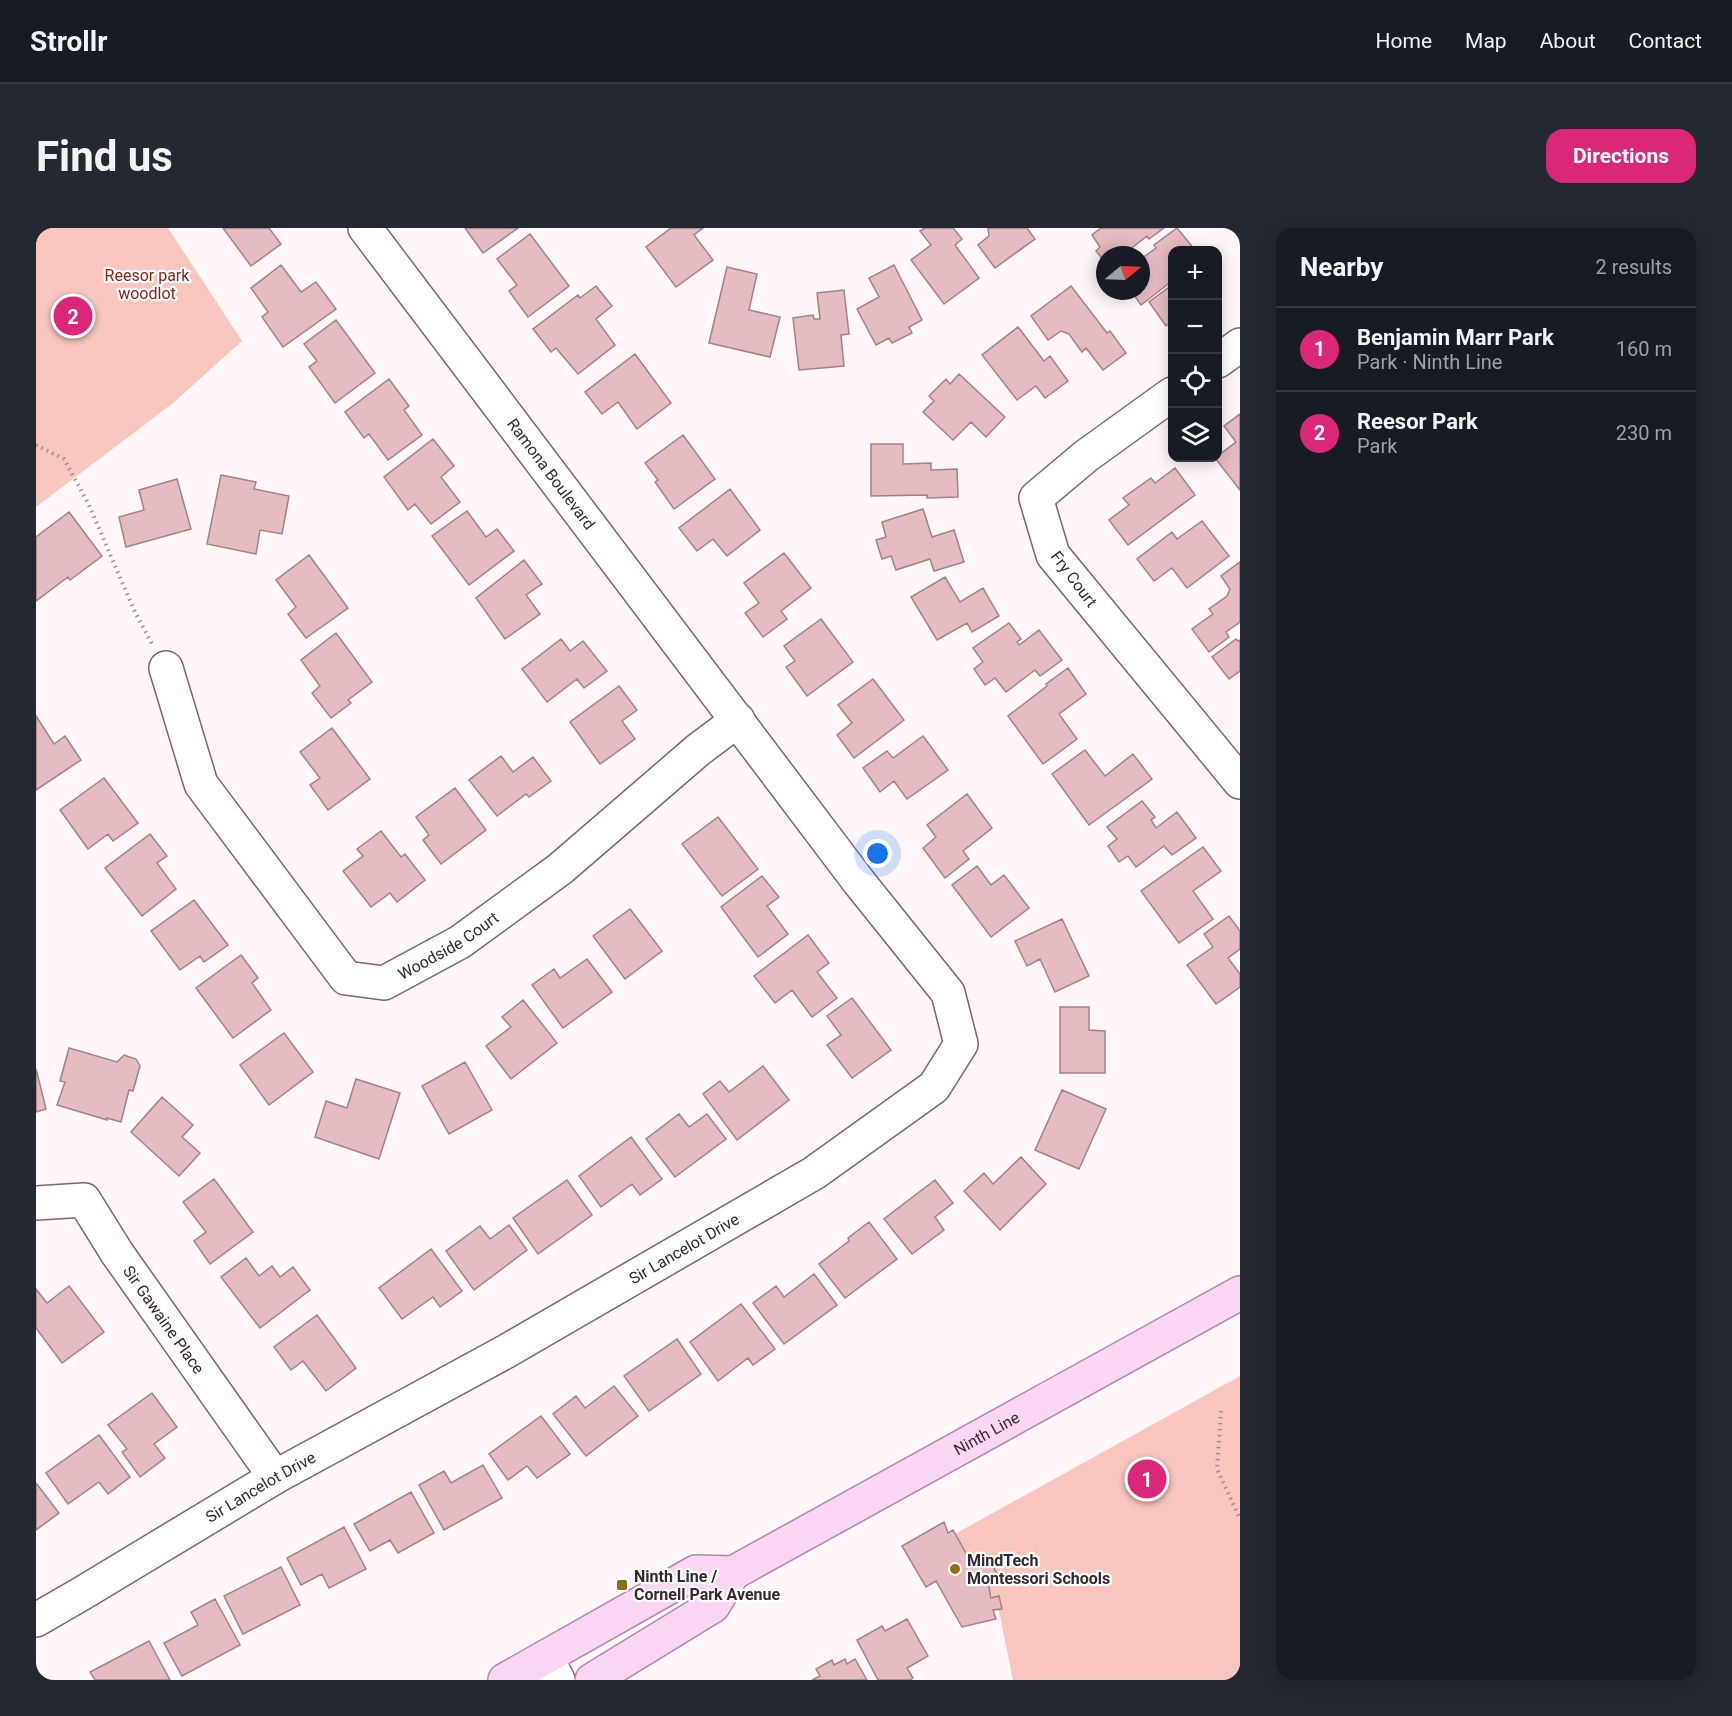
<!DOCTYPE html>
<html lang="en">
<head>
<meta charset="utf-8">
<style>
  body { margin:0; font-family:Roboto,sans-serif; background:#242831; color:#f1f3f6 }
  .controls { position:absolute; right:18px; top:18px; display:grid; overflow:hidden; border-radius:12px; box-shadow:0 3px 15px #0003 }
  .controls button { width:54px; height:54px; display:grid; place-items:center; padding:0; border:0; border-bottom:2px solid #363941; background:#171b24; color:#f1f3f6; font:30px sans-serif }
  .compass { position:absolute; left:1060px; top:18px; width:54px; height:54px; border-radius:50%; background:#171b24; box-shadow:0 3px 15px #0003; rotate:71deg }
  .you { position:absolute; left:842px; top:626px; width:21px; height:21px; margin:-15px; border:4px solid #fff; border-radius:50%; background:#1a73e8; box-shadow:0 0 0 9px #1a73e833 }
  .badge { display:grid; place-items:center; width:39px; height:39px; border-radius:50%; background:#db2777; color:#fff; font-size:20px; font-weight:700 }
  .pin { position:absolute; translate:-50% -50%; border:3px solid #fff; box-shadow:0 2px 6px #0006 }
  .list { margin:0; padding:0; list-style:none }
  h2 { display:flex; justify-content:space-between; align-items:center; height:78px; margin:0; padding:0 24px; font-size:26px }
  h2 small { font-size:20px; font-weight:400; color:#9ea1a6 }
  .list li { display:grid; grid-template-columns:39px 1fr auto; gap:18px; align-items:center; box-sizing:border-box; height:84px; padding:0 24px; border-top:2px solid #363941 }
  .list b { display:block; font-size:22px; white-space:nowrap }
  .list p { margin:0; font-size:20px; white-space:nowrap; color:#9ea1a6 }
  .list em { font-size:20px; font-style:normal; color:#9ea1a6 }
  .icon { flex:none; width:33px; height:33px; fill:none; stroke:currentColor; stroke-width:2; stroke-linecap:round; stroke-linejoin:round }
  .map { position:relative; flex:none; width:1204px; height:1452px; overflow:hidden; border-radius:18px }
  header { display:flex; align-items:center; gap:36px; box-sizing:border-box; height:84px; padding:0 30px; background:#171b24; border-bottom:2px solid #363941 }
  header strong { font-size:28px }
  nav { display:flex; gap:33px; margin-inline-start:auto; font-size:21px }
  .intro { display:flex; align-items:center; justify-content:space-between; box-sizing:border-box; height:144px; padding:0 36px }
  h1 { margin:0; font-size:42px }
  .button { padding:15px 27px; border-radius:18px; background:#db2777; color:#fff; font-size:21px; font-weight:700 }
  main { display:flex; gap:36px; padding:0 36px }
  aside { flex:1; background:#171b24; border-radius:18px; box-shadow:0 3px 15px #0003 }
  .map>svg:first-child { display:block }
  .green { fill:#f8c6be }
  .building { fill:#e4bcc2; stroke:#a58085; stroke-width:1.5 }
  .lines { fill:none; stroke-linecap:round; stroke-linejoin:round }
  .minor-casing { stroke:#826271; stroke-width:36 }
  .major-casing { stroke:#b087aa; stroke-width:36 }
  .path { stroke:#9a8f94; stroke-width:4; stroke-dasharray:1.5 4.5; stroke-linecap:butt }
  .minor { stroke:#fff; stroke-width:33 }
  .major { stroke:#f8d6f4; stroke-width:33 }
  .poi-dot { fill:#8e6e12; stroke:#fff; stroke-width:2 }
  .labels { text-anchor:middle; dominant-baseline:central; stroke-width:4.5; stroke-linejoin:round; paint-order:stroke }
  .park-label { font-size:16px; fill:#881c16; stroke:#fff }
  .street-label { font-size:16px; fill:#35272e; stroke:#fff }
  .poi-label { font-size:16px; font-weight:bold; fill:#35272e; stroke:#fff; text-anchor:start }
</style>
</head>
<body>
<header>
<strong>Strollr</strong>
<nav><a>Home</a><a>Map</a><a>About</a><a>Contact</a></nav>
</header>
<div class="intro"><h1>Find us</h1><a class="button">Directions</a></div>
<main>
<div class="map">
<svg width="1204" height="1452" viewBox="0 0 1204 1452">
  <rect width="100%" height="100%" fill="#fef6f9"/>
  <!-- green -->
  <path class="green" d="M0 0H132L206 113 137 175 0 279Z
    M1204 1148V1452H977L962 1378 919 1306Z"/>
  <!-- building -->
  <path class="building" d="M187 0H233L245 16 215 38Z
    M429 0H482L447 25Z
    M635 0H667L658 7 677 32 640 59 610 19Z
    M889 0H917L926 11 919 17 943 50 908 76 875 32 895 17 884 3Z
    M952 0H991L999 11 959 40 942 17 953 8Z
    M1065 0H1128L1113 11 1111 8 1087 27H1069V34L1060 23 1064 19 1056 7Z
    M1141 0 1159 22H1136V40L1134 42 1136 46V53L1105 77 1095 63 1092 65 1091 63H1105V31L1120 20 1118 17Z
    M494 6 533 58 492 89 473 63 481 57 461 31Z
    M245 37 265 64 280 54 300 81 247 119 226 89 232 84 215 60Z
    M858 37 886 92 873 99 876 105 856 115 853 110 840 117 821 81 843 69 833 50Z
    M691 39 721 46 713 82 744 89 734 129 673 115Z
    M1136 57V93L1130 98 1113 74Z
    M560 58 576 78 560 91 579 117 542 146 520 120 515 124 497 101 542 67 544 70Z
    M1035 58 1071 105 1074 103 1090 125 1067 142 1050 120 1046 124 1033 106 1025 103 1012 112 995 88Z
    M808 62 813 106 805 107 808 138 763 142 757 90 777 87 778 91H784L781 65Z
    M300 92 339 145 299 175 273 139 281 133 268 116Z
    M982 99 1008 133 1014 128 1032 153 1009 170 1000 158 981 172 946 127Z
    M599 126 635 175 601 201 582 174 566 186 549 164Z
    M923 146 969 189 950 209 935 194 917 212 887 184 898 173 893 168 910 151 914 156Z
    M353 151 373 178 368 182 386 207 352 232 333 206 328 210 309 184Z
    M1204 186V262L1179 230 1200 214 1188 198Z
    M647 207 679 251 638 281 619 254 622 252 609 235Z
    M397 211 418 238 405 249 424 274 395 296 379 276 372 282 348 249Z
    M835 216H867V236L895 235V242L921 241 922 269 891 270V267L835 268Z
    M1139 240 1159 267 1092 317 1073 292 1093 277 1087 270 1115 250 1119 255Z
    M185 247 220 254 218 261 253 268 246 306 224 302 220 326 171 316Z
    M141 251 155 301 90 319 83 289 108 282 103 262Z
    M694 261 724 302 691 328 677 311 661 323 643 300Z
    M887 281 896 309 918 302 928 334 898 343 894 331 860 342 855 328 846 331 840 312 850 309 846 294Z
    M431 283 450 309 461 301 478 323 433 357 396 308Z
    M33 284 66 328 34 352 32 349 0 373V309Z
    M1166 293 1193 328 1151 360 1136 340 1118 353 1101 331 1136 304 1141 311Z
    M748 325 775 360 745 383 751 391 727 409 709 385 723 375 708 355Z
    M273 327 312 380 270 410 252 386 260 379 240 352Z
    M488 332 506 356 490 367 504 386 469 411 440 370Z
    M1204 334V394L1190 404 1193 409 1173 424 1156 401 1177 386 1173 381 1191 368 1194 361 1185 348Z
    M909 349 924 374 947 360 963 388 936 404 931 395 901 412 875 369Z
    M785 391 817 434 771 468 750 439 759 433 748 418Z
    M973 395 985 411 981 414 983 417 1003 402 1026 432 1004 448 999 442 970 464 959 450 949 457 938 441 947 434 937 420Z
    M300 405 336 454 312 472 315 475 295 490 276 465 284 458 265 432Z
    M525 411 534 423 547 413 571 443 548 460 541 451 511 474 486 441Z
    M1200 411 1202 413 1204 412V443L1193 451 1176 429Z
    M1032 440 1050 466 1023 486 1041 511 1007 536 972 488 1011 458 1010 456Z
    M837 451 868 492 818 530 801 507 816 495 802 477Z
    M583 458 601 482 586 493 599 511 564 536 534 494Z
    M0 488 18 516 29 508 45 532 0 562Z
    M296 500 334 551 292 582 274 557 284 550 264 524Z
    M887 508 912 542 871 571 858 553 844 564 827 540 851 523 857 530Z
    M1049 522 1069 548 1097 526 1116 551 1053 597 1016 546Z
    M465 528 477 544 497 529 515 553 493 569 490 566 461 588 433 552Z
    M68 550 102 595 77 613 72 606 52 621 24 582Z
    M419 560 450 602 405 636 387 612 393 607 380 589Z
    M931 566 956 600 927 623 933 631 909 650 887 620 900 609 891 597Z
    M1106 573 1119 589 1115 592 1120 600 1141 584 1160 610 1136 627 1128 618 1100 639 1092 628 1083 634 1072 618 1081 611 1071 599Z
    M682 589 722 641 686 668 646 616Z
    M345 603 365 629 369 626 389 652 361 674 354 665 335 679 307 643 327 628 321 621Z
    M114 606 131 628 121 635 140 661 106 688 69 640Z
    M1167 619 1185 643 1157 663 1177 691 1143 715 1105 663Z
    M941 638 955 657 968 647 993 680 955 709 916 657Z
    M726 648 743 669 731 678 752 706 722 729 685 679Z
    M158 672 192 717 168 734 164 728 144 742 115 703Z
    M594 681 626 723 589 751 557 708Z
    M1193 688 1204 703V721L1192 730 1204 746V759L1180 776 1151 737 1177 719 1168 706Z
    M1026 691 1053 748 1019 764 1004 731 991 738 979 713Z
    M772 707 793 735 781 744 801 770 776 789 756 762 739 775 718 748Z
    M205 727 222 750 216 755 235 782 197 810 160 760Z
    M551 731 576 764 527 800 496 757 518 741 524 750Z
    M816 770 855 822 816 850 791 817 805 807 791 788Z
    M487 772 521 815 475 851 450 818 475 799 466 789Z
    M1024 779H1053V802L1069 803V845H1024Z
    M248 805 277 844 233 877 204 837Z
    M33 820 81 834 88 827 100 831 104 838 97 863 93 862 85 894 71 890V892L21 877 29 854 24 853Z
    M429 834 456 882 413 906 386 858Z
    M727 838 753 872 701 912 667 866 684 853 693 864Z
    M0 841 10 881 0 884Z
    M320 851 364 865 343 931 279 909 290 873 311 880Z
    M1026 862 1070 881 1043 941 999 922Z
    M126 869 157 897 146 909 164 925 143 948 95 904Z
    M643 886 653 899 671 886 690 911 639 949 610 911Z
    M595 909 626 951 604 967 596 956 565 979 543 948Z
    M985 929 1010 956 964 1002 928 963 948 945 957 956Z
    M178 951 217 1004 174 1036 158 1013 170 1004 147 974Z
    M531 952 556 987 502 1026 477 990Z
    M899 952 917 975 899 989 908 1002 876 1026 848 991Z
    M833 994 861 1031 809 1070 783 1036 813 1013 812 1010Z
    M473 997 491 1022 438 1062 410 1023 444 998 454 1011Z
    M395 1021 426 1063 404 1079 397 1069 366 1091 343 1060Z
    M210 1030 223 1048 236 1038 244 1049 257 1039 274 1062 224 1100 185 1049Z
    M778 1046 801 1077 748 1116 717 1075 740 1058 748 1069Z
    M33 1058 68 1104 26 1135 0 1100V1061L11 1075Z
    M705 1076 739 1121 717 1137 712 1130 682 1153 654 1114Z
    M281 1087 320 1140 290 1163 267 1133 255 1142 238 1119Z
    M641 1111 665 1146 613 1183 588 1148Z
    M578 1158 602 1188 550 1228 517 1186 540 1168 549 1180Z
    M116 1165 141 1199 118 1216 129 1230 104 1249 86 1224 91 1221 72 1197Z
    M505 1188 534 1226 501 1250 491 1238 472 1252 453 1226Z
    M63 1207 94 1249 72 1266 63 1254 32 1276 10 1245Z
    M447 1237 466 1270 408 1302 383 1257 408 1243 415 1255Z
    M0 1255 23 1285 0 1302Z
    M375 1264 398 1305 362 1325 354 1312 334 1323 318 1296Z
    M908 1294 912 1305 917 1302 935 1334 949 1325 963 1349 952 1355 955 1370 963 1368 966 1381 957 1382 960 1391 926 1399 900 1353 890 1359 866 1318Z
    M308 1299 330 1341 293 1360 286 1346 265 1357 251 1330Z
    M245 1339 264 1377 207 1406 188 1368Z
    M179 1371 204 1417 146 1448 128 1415 162 1397 155 1384Z
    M871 1391 892 1428 871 1440 877 1450 874 1452H842L821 1412 846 1398 849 1403Z
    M113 1413 134 1452H59L54 1444Z
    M809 1431 811 1436 819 1431 831 1452H776L784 1448 780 1441 796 1432 798 1437Z"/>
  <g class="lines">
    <!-- minor casing -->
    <g class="minor-casing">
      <g id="minor">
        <path d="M1182 133 1204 117"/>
        <path d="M1136 166 1050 228 1000 270 1017 327 1204 554"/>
        <path id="s1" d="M130 440 165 556 310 750 348 755 424 714 524 641 662 522 702 492"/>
        <path id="s2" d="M0 975 48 972 81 1025 239 1249"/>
        <path id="s3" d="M0 1392 45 1366 239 1249 469 1124 778 945 898 859 925 816 912 765 823 654 329 0"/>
        <path d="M510 1429 522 1452"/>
      </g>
    </g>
    <!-- major casing -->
    <g class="major-casing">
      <g id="major">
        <path d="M469 1452 660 1344 697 1345"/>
        <path id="s4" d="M556 1452 677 1378 697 1345 1204 1065"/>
      </g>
    </g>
    <!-- path -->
    <path class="path" d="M0 217 28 231 52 275 99 384 116 416
      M1185 1183 1181 1241 1204 1291"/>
    <!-- minor -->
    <use href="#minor" class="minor"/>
    <!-- major -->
    <use href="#major" class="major"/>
  </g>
  <!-- markers -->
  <g class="poi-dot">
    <circle cx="919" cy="1341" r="6"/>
    <rect x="580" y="1351" width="12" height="12" rx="3"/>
  </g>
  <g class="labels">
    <!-- park labels -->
    <g class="park-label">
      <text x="111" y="47">Reesor park<tspan x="111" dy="18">woodlot</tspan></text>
    </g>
    <!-- street labels -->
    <g class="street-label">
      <text transform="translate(515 246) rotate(53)">Ramona Boulevard</text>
      <text transform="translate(1038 351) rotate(53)">Fry Court</text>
      <text stroke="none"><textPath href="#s1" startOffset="476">Woodside Court</textPath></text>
      <text stroke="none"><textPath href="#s3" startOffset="747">Sir Lancelot Drive</textPath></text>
      <text stroke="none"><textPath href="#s2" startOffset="192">Sir Gawaine Place</textPath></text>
      <text stroke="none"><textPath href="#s4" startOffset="470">Ninth Line</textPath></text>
      <text stroke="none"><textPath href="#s3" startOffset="261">Sir Lancelot Drive</textPath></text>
    </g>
    <!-- poi labels -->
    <g class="poi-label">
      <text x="931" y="1332">MindTech<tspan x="931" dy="18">Montessori Schools</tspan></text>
      <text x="598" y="1348">Ninth Line /<tspan x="598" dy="18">Cornell Park Avenue</tspan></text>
    </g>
  </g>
</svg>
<div class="controls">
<button>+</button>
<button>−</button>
<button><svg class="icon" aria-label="locate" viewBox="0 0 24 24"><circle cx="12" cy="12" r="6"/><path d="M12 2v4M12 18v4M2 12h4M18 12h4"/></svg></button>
<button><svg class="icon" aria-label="layers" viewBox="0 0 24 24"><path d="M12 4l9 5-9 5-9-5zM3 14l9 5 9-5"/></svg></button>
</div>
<svg class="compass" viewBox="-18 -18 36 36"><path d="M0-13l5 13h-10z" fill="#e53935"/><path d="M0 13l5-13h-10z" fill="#9ea1a6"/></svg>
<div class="you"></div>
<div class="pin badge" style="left:1111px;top:1251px">1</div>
<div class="pin badge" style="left:37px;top:88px">2</div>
</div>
<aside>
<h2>Nearby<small>2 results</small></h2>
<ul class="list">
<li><span class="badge">1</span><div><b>Benjamin Marr Park</b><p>Park · Ninth Line</p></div><em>160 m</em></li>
<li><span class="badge">2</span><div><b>Reesor Park</b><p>Park</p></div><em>230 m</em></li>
</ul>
</aside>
</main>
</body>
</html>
